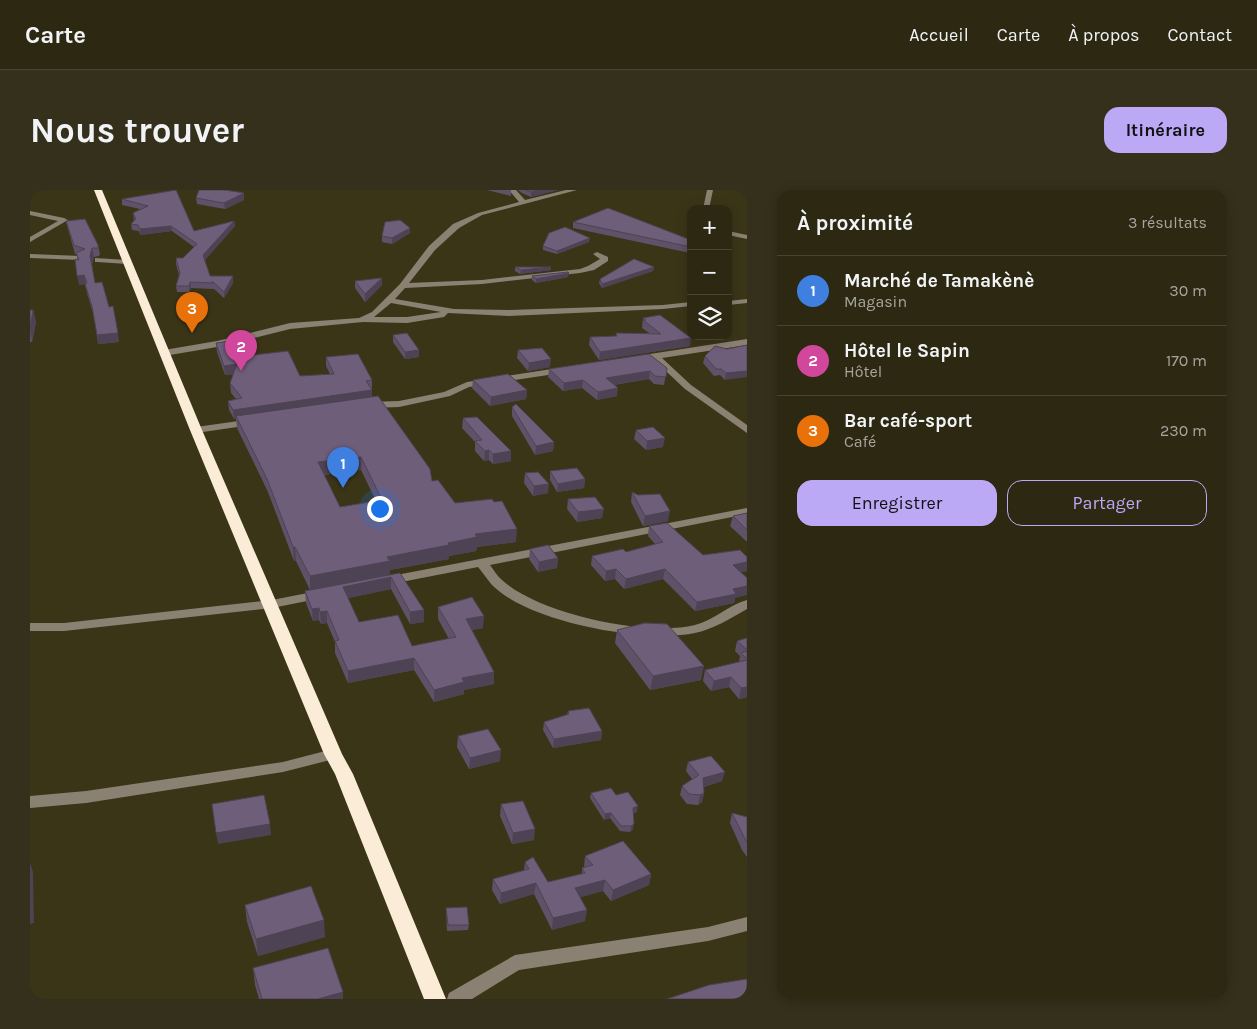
<!DOCTYPE html>
<html lang="fr">
<head>
<meta charset="utf-8">
<style>
  body { margin:0; font-family:Karla,sans-serif; background:#34301b; color:#f1f3f6 }
  .controls { position:absolute; right:15px; top:15px; display:grid; overflow:hidden; border-radius:10px; box-shadow:0 2px 12px #0003 }
  .controls button { width:45px; height:45px; display:grid; place-items:center; padding:0; border:0; border-bottom:1px solid #484432; background:#2c2812; color:#f1f3f6; font:25px sans-serif }
  .you { position:absolute; left:349px; top:318px; width:18px; height:18px; margin:-12px; border:4px solid #fff; border-radius:50%; background:#1a73e8; box-shadow:0 0 0 8px #1a73e833 }
  .badge { display:grid; place-items:center; width:32px; height:32px; border-radius:50%; background:#bca9f5; color:#fff; font-size:16px; font-weight:700 }
  .pin { position:absolute; translate:-50% -41px; filter:drop-shadow(0 1px 2px #0008) }
  .pin::after { content:''; position:absolute; top:26px; width:18px; height:15px; background:inherit; clip-path:polygon(0 0,100% 0,50% 100%) }
  .list { margin:0; padding:0; list-style:none }
  h2 { display:flex; justify-content:space-between; align-items:center; height:65px; margin:0; padding:0 20px; font-size:21px }
  h2 small { font-size:16px; font-weight:400; color:#a6a69f }
  .list li { display:grid; grid-template-columns:32px 1fr auto; gap:15px; align-items:center; box-sizing:border-box; height:70px; padding:0 20px; border-top:1px solid #484432 }
  .list b { display:block; font-size:19px; white-space:nowrap }
  .list p { margin:0; font-size:16px; white-space:nowrap; color:#a6a69f }
  .list em { font-size:16px; font-style:normal; color:#a6a69f }
  .actions { display:flex; gap:10px; padding:15px 20px }
  .actions a { flex:1; padding:11px 0; border:1px solid #bca9f5; border-radius:15px; text-align:center; font-size:18px; color:#bca9f5 }
  .actions .main { background:#bca9f5; color:#111 }
  .icon { flex:none; width:28px; height:28px; fill:none; stroke:currentColor; stroke-width:2; stroke-linecap:round; stroke-linejoin:round }
  .map { position:relative; flex:none; width:717px; height:809px; overflow:hidden; border-radius:15px }
  header { display:flex; align-items:center; gap:30px; box-sizing:border-box; height:70px; padding:0 25px; background:#2c2812; border-bottom:1px solid #484432 }
  header strong { font-size:24px }
  nav { display:flex; gap:28px; margin-inline-start:auto; font-size:18px }
  .intro { display:flex; align-items:center; justify-content:space-between; box-sizing:border-box; height:120px; padding:0 30px }
  h1 { margin:0; font-size:35px }
  .button { padding:12px 22px; border-radius:15px; background:#bca9f5; color:#111; font-size:18px; font-weight:700 }
  main { display:flex; gap:30px; padding:0 30px }
  aside { flex:1; background:#2c2812; border-radius:15px; box-shadow:0 2px 12px #0003 }
  .map>svg:first-child { display:block }
  .lines { fill:none; stroke-linecap:round; stroke-linejoin:round }
  .minor { fill:#8b8173; fill-rule:evenodd }
  .highway { fill:#fbecd8; fill-rule:evenodd }
  .wall { fill:#5f5168; fill-rule:evenodd }
  .shaded-wall { fill:#4e4255 }
  .building { fill:#6f5e79; stroke:#4e4255; fill-rule:evenodd }
</style>
</head>
<body>
<header>
<strong>Carte</strong>
<nav><a>Accueil</a><a>Carte</a><a>À propos</a><a>Contact</a></nav>
</header>
<div class="intro"><h1>Nous trouver</h1><a class="button">Itinéraire</a></div>
<main>
<div class="map">
<svg width="717" height="809" viewBox="0 0 717 809">
  <rect width="100%" height="100%" fill="#3b3518"/>
  <g class="lines">
    <!-- minor -->
    <path class="minor" d="M479 0H486L495 10 536 0H547L452 25 429 38 405 60 379 93 452 90 550 79 558 76 570 69 563 64 567 62 578 67V71L564 80 550 83 452 94 375 98 365 109 424 119 479 120 633 115 661 112V116L633 119 479 126 418 123 414 127 377 133 333 132 260 139 187 157 134 166 130 163 134 160 187 151 260 133 329 128 342 122 370 94 399 56 423 34 448 23 489 12ZM361 113 411 122 377 127H344Z
      M677 0H683L679 19H673Z
      M0 21 34 28 38 30 0 52V47L28 31 0 25Z
      M698 41 717 45V49L698 45Z
      M0 64 51 66 55 68 51 70 0 68Z
      M65 68 97 70 101 72 97 74 68 72H65Z
      M717 109V113L698 115V111Z
      M717 149V155L632 168 661 195 717 235V243L655 199 623 169 607 172 602 169 607 166Z
      M535 177 538 178V182L439 197 420 206 369 217 339 218 334 215 339 212 369 211 414 202 437 192Z
      M223 229 227 230V234L166 243 161 240 166 237Z
      M717 318V324L460 375C464 380 467 386 472 390 509 424 616 447 665 435 684 430 699 415 717 410V419C701 428 684 439 665 443 614 453 500 433 462 395 457 389 453 383 448 377L356 395 350 391 356 387Z
      M293 400 299 404 297 407 242 418 34 441H0V433H34L242 410Z
      M303 559 308 560 310 564 308 568 253 582 56 613 0 618V606L56 601 253 572Z
      M717 727V741L678 751 489 780 442 809H417L419 803 485 765 678 737Z"/>
    <!-- highway -->
    <path class="highway" d="M64 0H72L172 240 312 564 323 584 416 809H394L305 584 294 564 160 240Z"/>
  </g>
  <!-- wall -->
  <path class="wall" d="M146 0 164 41 204 31 205 36 175 70 180 86 203 93 194 108 183 98 184 99 161 98 159 102H147L146 96 149 85 146 74V68H153L164 57 142 41 110 45 109 41 102 40 101 34 104 30 103 23 110 19 92 15V9Z
    M457 0H481V6Z
    M488 0H528L501 7 492 3Z
    M214 3V10L195 19 167 14 166 8Z
    M36 31 68 55 70 64 69 66 64 67 62 74 65 93 89 152 68 154 64 126 57 103 55 94 49 95 47 64H45L38 39Z
    M543 32 661 50V60L660 63 543 38Z
    M380 38V43L362 54 352 52V46Z
    M559 52 527 64 513 60V56Z
    M485 77H521V80L490 84 485 81Z
    M624 77 623 81 572 98 569 93 570 89Z
    M502 86 538 87 506 93 502 90Z
    M325 91 352 95 335 112 325 98Z
    M0 120H3L6 132 2 152H0Z
    M613 128 660 156 569 170 559 155 560 147 586 146V143H619L612 138Z
    M363 145 389 167 375 169 363 152Z
    M186 153 213 161 270 186 300 184 296 176V167L342 190V207L402 291 425 313 486 352 447 357 446 361 419 366V369L360 380V385L394 432 380 434 361 399 318 408 329 432 382 456 419 449 408 429V417L453 438 442 440 464 494 434 500V504L404 512 384 480 318 493 305 463V452L297 433 291 434 289 430 283 431 276 413 275 401 280 400 266 371H264L238 302 207 238 206 229H204L199 220 198 211 206 209 201 203 200 193 204 184 195 185 187 162ZM331 280 346 311 310 317 294 285Z
    M717 155 695 190 690 185 684 186 673 173 675 166 697 159Z
    M488 160 520 177 498 181 487 168Z
    M637 178 634 195 624 194 619 189 584 195 587 206 567 210 552 198 533 201 518 187 519 179Z
    M443 190 497 200 496 209 460 216 442 198Z
    M482 217 524 252 523 261 505 265 482 226Z
    M433 228 481 271 463 274 459 270 454 271 445 261V252L432 238Z
    M606 240 633 257 616 260 604 249Z
    M520 281 555 289 554 298 527 302 520 290Z
    M495 283 518 303 503 306 494 293Z
    M602 302 638 331 613 336 601 312Z
    M538 309 572 328 547 332 537 319Z
    M717 323V351H716L700 336 703 326Z
    M619 336 673 365 717 381 711 382 704 413 665 421 633 389 594 399 585 389 575 391 561 375 562 366 596 362 625 354 618 346Z
    M500 359 528 368 527 378 508 382 499 369Z
    M587 440 671 490 620 500 585 453Z
    M717 448V507L709 509 699 497 681 501 673 491 675 480 709 472 710 466 705 461 707 451Z
    M538 521 572 541 571 550 523 558 513 540 514 532 537 525Z
    M428 546 470 571 439 579 427 557Z
    M658 572 692 591 674 597V603L672 612 668 615 657 614 650 605 652 596 662 589 656 581Z
    M561 603 586 605 607 622 603 623V639L600 642 590 641 580 628 574 630 560 608Z
    M471 614 504 650 482 654 470 626Z
    M702 623 717 627V667L712 660 700 633Z
    M555 666 621 684 619 695 581 711 573 701 550 707 555 731 522 740 504 704 470 714 462 700 463 689 494 680 495 672 518 692 552 684V678L554 677Z
    M215 715 295 747 228 766 217 732Z
    M416 718 439 735 438 740 417 741Z
    M223 778 313 802V809H229L225 795Z"/>
  <!-- shaded-wall -->
  <path class="shaded-wall" d="M508 0H528L501 7V2Z
    M214 3V10L195 19 194 13Z
    M204 31 205 36 174 71 173 65Z
    M141 36 142 41 110 45V39Z
    M380 38V43L362 54V48Z
    M560 48 559 52 527 64V61Z
    M62 58 64 67 62 74 60 66Z
    M521 77V80L490 84 491 80Z
    M624 77 623 81 572 98V94Z
    M539 83 538 87 506 93V89Z
    M54 85 56 94 49 95 47 86Z
    M203 86V93L194 108V102Z
    M352 88V95L335 112V104Z
    M160 92 161 98 159 102V96Z
    M3 120 6 132 2 152 0 139Z
    M88 143 89 152 68 154 67 145Z
    M661 148 660 156 569 170 570 162Z
    M389 160V167L375 169V162Z
    M521 169 520 177 498 181 499 173Z
    M207 174 208 184 195 185 194 176Z
    M620 181 619 189 575 196 576 188Z
    M717 181V187L695 190 696 183Z
    M553 190 552 198 533 201 534 193Z
    M588 198 587 206 567 210 568 202Z
    M342 200V210L206 226V229H204L203 220Z
    M497 200 496 209 460 216 461 207Z
    M635 248 633 257 616 260 617 251Z
    M524 252 523 261 505 265 506 256Z
    M459 260V270L454 271 455 261Z
    M481 261V271L463 274V264Z
    M331 267V280L289 285 288 272Z
    M555 289 554 298 527 302 528 294Z
    M519 294 518 303 503 306 504 296Z
    M574 319 572 328 547 332 548 322Z
    M640 321 638 331 613 336 615 326Z
    M487 339 486 352 447 357 446 361 419 366V369L360 380V385L280 401V386L445 344Z
    M263 357H265L266 371H264Z
    M528 368 527 378 508 382 509 372Z
    M717 372V381L701 384 703 375Z
    M586 379 585 389 575 391 576 381Z
    M635 379 633 389 594 399 596 389Z
    M361 387V399L314 409 313 397Z
    M717 396V405L705 408 704 413 665 421 667 412 703 399Z
    M289 418V430L283 431 282 419Z
    M394 420V432L380 434V422Z
    M297 421V433L291 434 290 422Z
    M454 426 453 438 435 441 436 429Z
    M384 468V480L318 493V481Z
    M674 476 671 490 620 500 623 486Z
    M464 482V494L434 500V504L404 512V500L432 488Z
    M701 487 699 497 681 501 684 491Z
    M717 497V507L709 509 711 498Z
    M572 541 571 550 523 558 524 549Z
    M471 560 470 571 439 579 440 568Z
    M695 582 692 591 670 598 673 588Z
    M674 603 672 612 668 615 670 605Z
    M608 616 607 622 602 623 603 618Z
    M581 623 580 628 574 630 575 624Z
    M240 634 241 645 188 654 186 643Z
    M604 634 603 639 600 642 601 636Z
    M505 639 504 650 482 654 483 643Z
    M0 672 3 682 4 733 0 734Z
    M621 684 619 695 581 711 583 700Z
    M575 690 573 701 544 709 545 698Z
    M506 693 504 704 470 714 471 703Z
    M557 720 555 731 522 740 523 728Z
    M294 730 295 747 228 766 226 749Z
    M313 802V809H288Z"/>
  <!-- building -->
  <path class="building" d="M146 0 164 41 204 31 173 65 180 86H203L194 102 182 91 183 93 160 92 159 96H146L150 83 146 68H153L167 54 141 36 110 39 108 35 101 34 106 29 103 23 118 16 92 9Z
    M169 0H195L214 3 194 13 166 8Z
    M496 0H508L501 2Z
    M578 18 661 50V57L543 32Z
    M55 29 68 55V58H62L60 66 65 93 72 92 79 117 83 116 88 143 67 145 62 116 55 94 57 93 54 85 47 86 45 69 49 70 46 63 55 59 44 55 36 31Z
    M370 30 380 38 362 48 352 46 355 32Z
    M535 37 560 48 527 61 513 56 519 43Z
    M604 69 624 77 572 94 570 89Z
    M485 77H521L491 80Z
    M538 82 539 83 506 89 502 86Z
    M352 88 335 104 325 91Z
    M0 120H3L0 139Z
    M630 125 661 148 570 162 560 147 587 146 586 143 631 144 613 130H616L613 128Z
    M377 143 389 160 375 162 363 145Z
    M209 150 213 161 223 165 258 161 270 186 304 184 296 167 328 164 342 190 336 191 342 200 203 220 198 211 212 208 200 193 207 174 194 176 186 153Z
    M717 155V181L696 183 691 179H686L675 166 685 156 697 159Z
    M512 158 521 169 499 173 488 160Z
    M619 164 637 178 636 187 625 186 620 181 576 188 588 198 568 202 553 190 534 193 519 179Z
    M478 184 497 200 461 207 443 190Z
    M348 206 400 279 402 291 408 290 425 313 462 309 464 312 472 311 487 339 445 344 447 347 418 353 419 355 357 367 360 371 280 386 265 357H263L237 289 206 226ZM331 267 352 310 310 317 288 272Z
    M486 214 524 252 506 256 482 217Z
    M447 227 481 261 463 264 459 260 455 261 445 251 452 250 433 228Z
    M623 237 635 248 617 251 606 240Z
    M547 278 555 289 528 294 520 281Z
    M508 282 519 294 504 296 495 283Z
    M602 302 608 305 630 304 640 321 615 326Z
    M565 307 574 319 548 322 538 309Z
    M717 323V340L703 326Z
    M637 333 673 365 710 360 717 367V372L703 375 717 388V396L703 399 706 404 667 412 635 379 596 389 586 379 576 381 562 366 593 359 596 362 633 352 619 336Z
    M518 355 528 368 509 372 500 359Z
    M370 383 394 420 380 422 361 387 313 397 329 432 368 425 382 456 426 447 408 417 442 407 454 426 436 429 464 482 432 488 434 492 404 500 384 468 318 481 305 451 309 450 297 421 290 422 289 418 282 419 275 401Z
    M615 433 637 434 674 476 623 486 587 440Z
    M717 448V460L707 451Z
    M717 461V469L711 463Z
    M717 470V497L711 498 701 487 684 491 675 480Z
    M559 518 572 541 524 549 514 532 539 524 538 521Z
    M458 539 471 560 440 568 428 546Z
    M681 566 695 582 673 588 674 603 670 605 659 604 652 596 669 585 658 572Z
    M581 598 586 605 598 602 608 616 603 618 604 634 601 636H591L581 623 575 624 561 603Z
    M234 605 240 634 186 643 182 614Z
    M493 611 505 639 483 643 471 614Z
    M702 623 717 627V652L715 649Z
    M593 651 621 684 583 700 575 690 545 698 557 720 523 728 506 693 471 703 463 689 499 679 495 672 503 667 518 692 555 683 552 678 563 675 555 666Z
    M281 696 294 730 226 749 215 715Z
    M437 717 439 735H418L416 718Z
    M298 758 313 802 288 809H232L223 778Z
    M717 789V809H637L679 795Z"/>
</svg>
<div class="controls">
<button>+</button>
<button>−</button>
<button><svg class="icon" aria-label="layers" viewBox="0 0 24 24"><path d="M12 4l9 5-9 5-9-5zM3 14l9 5 9-5"/></svg></button>
</div>
<div class="you"></div>
<div class="pin badge" style="left:313px;top:298px;background:#3f7fe0">1</div>
<div class="pin badge" style="left:211px;top:181px;background:#d1479c">2</div>
<div class="pin badge" style="left:162px;top:143px;background:#e8710a">3</div>
</div>
<aside>
<h2>À proximité<small>3 résultats</small></h2>
<ul class="list">
<li><span class="badge" style="background:#3f7fe0">1</span><div><b>Marché de Tamakènè</b><p>Magasin</p></div><em>30 m</em></li>
<li><span class="badge" style="background:#d1479c">2</span><div><b>Hôtel le Sapin</b><p>Hôtel</p></div><em>170 m</em></li>
<li><span class="badge" style="background:#e8710a">3</span><div><b>Bar café-sport</b><p>Café</p></div><em>230 m</em></li>
</ul>
<div class="actions"><a class="main">Enregistrer</a><a>Partager</a></div>
</aside>
</main>
</body>
</html>
